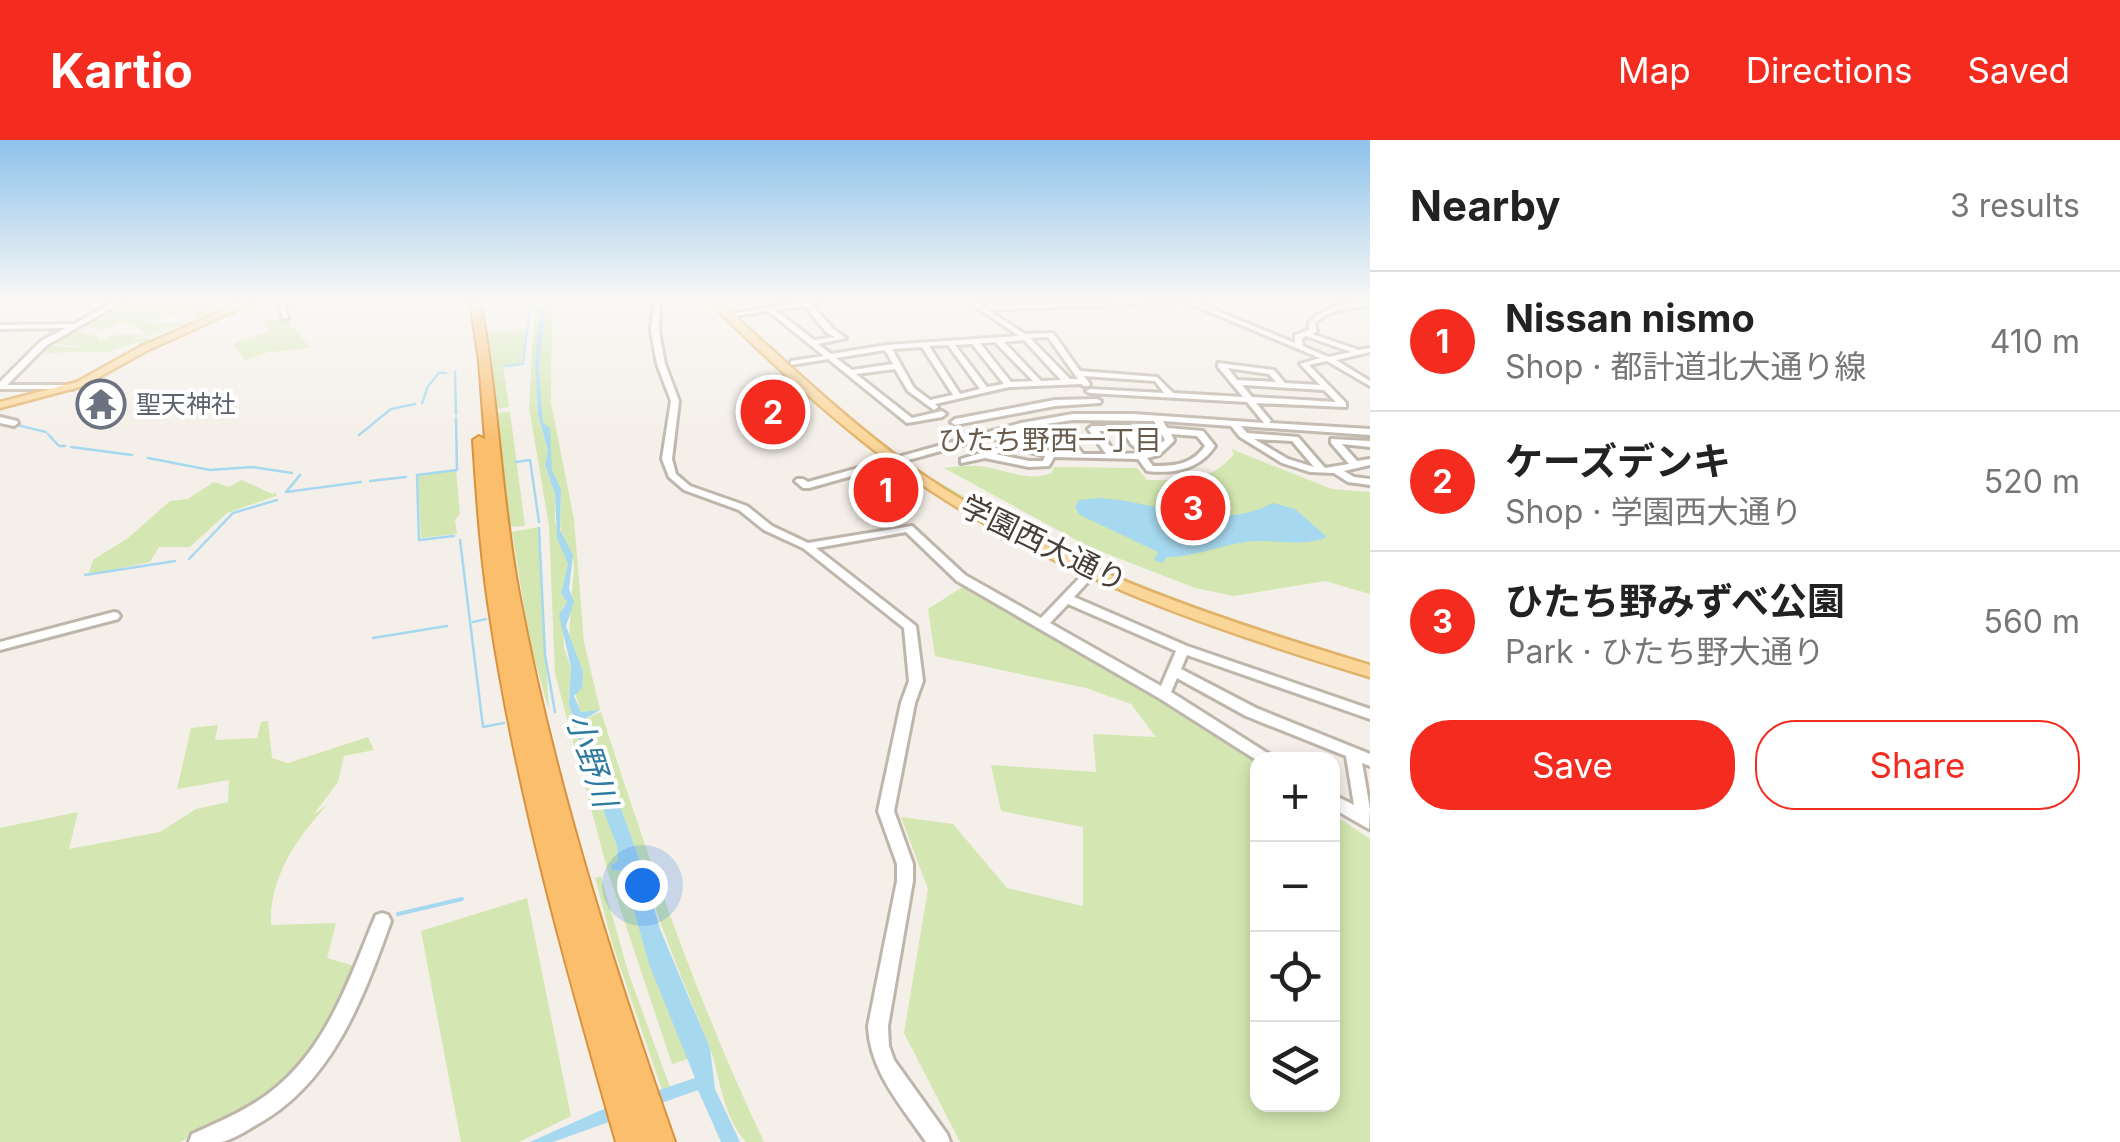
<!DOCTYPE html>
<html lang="en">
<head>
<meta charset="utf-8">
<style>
  body { margin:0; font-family:Inter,"Noto Sans JP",sans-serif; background:#f6f6f6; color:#222 }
  .controls { position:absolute; right:30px; bottom:30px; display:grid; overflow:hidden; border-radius:20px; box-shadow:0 5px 15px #0003 }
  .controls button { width:90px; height:90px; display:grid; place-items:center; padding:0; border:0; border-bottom:2px solid #e0e0e0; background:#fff; color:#222; font:50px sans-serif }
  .you { position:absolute; left:642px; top:745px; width:35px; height:35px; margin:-25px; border:8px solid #fff; border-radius:50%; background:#1a73e8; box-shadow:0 0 0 15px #1a73e833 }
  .badge { display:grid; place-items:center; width:65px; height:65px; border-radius:50%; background:#f42b1f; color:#fff; font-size:32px; font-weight:700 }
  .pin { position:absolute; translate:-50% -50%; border:5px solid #fff; box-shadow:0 2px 10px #0006 }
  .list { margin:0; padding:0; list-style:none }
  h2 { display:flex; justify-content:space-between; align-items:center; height:130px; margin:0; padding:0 40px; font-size:42px }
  h2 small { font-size:32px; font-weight:400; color:#767676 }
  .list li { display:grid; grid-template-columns:65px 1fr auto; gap:30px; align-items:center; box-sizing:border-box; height:140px; padding:0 40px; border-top:2px solid #e0e0e0 }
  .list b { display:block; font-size:38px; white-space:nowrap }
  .list p { margin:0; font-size:32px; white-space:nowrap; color:#767676 }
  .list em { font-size:32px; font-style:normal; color:#767676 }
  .actions { display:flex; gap:20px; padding:30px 40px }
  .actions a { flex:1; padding:22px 0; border:2px solid #f42b1f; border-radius:40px; text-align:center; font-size:35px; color:#f42b1f }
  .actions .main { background:#f42b1f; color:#fff }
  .icon { flex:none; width:55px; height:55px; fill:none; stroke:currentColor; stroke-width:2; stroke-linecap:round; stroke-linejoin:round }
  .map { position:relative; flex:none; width:1370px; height:1002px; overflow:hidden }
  header { display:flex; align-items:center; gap:60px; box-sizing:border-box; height:140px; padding:0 50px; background:#f42b1f; color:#fff }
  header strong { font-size:48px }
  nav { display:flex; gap:55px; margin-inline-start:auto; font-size:35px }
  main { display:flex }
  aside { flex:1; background:#fff }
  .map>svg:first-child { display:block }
  .green { fill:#d4e7b2 }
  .water { fill:#a6d8ef }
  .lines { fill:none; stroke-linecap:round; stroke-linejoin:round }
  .stream-far1 { stroke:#a6d8ef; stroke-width:2.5 }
  .stream { stroke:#a6d8ef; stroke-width:4 }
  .minor-casing { stroke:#bfb6ab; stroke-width:6 }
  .major-casing { stroke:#e1b269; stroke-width:5 }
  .highway-casing { stroke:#d9913c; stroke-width:4 }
  .minor { fill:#fff; fill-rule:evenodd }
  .major { fill:#fbd699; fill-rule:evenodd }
  .highway { fill:#fabe6d; fill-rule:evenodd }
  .labels { text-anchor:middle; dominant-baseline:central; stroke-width:8; stroke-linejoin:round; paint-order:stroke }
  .far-worship-label { font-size:25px; fill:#5b616d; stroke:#fff; text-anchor:start }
  .far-neighbourhood-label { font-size:28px; fill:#695c4e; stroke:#fff }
  .street-label { font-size:30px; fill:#473f37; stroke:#fff }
  .water-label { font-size:32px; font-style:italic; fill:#2f7ba0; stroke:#fff }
</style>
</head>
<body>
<header>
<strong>Kartio</strong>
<nav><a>Map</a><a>Directions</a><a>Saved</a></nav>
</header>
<main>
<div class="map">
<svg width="1370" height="1002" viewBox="0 0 1370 1002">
  <rect width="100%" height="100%" fill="#f4efe8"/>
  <!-- green -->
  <path class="green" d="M122 162H212L189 168 226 171 198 178 181 176 204 172C180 169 167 178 143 183H195C182 189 170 184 158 189L166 192 150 194 163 196 174 193 129 198 159 199 145 206 137 205 144 200 107 212 35 213 44 205 94 209 50 203 72 189 100 198 98 202 114 195H148L134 184 119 181 104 190 79 186Z
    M535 162H544L543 167 552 162 551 263 574 379 584 502 600 570 581 572C564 527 570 474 574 430 575 415 565 406 562 394 558 382 562 367 561 355 559 340 560 354 554 342 551 334 549 297 550 288L543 282 539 229 542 168 535 223 538 275 548 312 545 325 555 354V383L568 424 561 453 567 462 562 469 564 508 571 527 569 564 584 620 617 706 619 722 612 730 623 731 688 919 672 924 608 732 555 534 549 386 529 267Z
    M283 177 298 192 293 196 298 193 310 208 269 212 245 220 233 203 269 192 263 182Z
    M526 189 521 223 503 226 509 267 496 269 488 193Z
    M510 272 525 386 509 387 494 273Z
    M1231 309 1332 349 1370 352V454L1325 441 1234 456 1195 448 1087 406 944 328C955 327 967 325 978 326 1003 328 1027 343 1052 333L1054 327 1137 328 1147 340C1182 340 1211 343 1234 314Z
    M456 330 460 374 455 380 457 394 421 398 418 335Z
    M919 331 1047 403 1129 440 1227 478 1370 523V528C1211 482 1057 422 919 331Z
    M242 340 272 354 277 353 276 356 227 373 190 407H159L150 422 88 435 93 420 128 398 170 361 188 359 214 342 229 347Z
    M538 387 549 571 530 503 512 392Z
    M964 446 1130 542 1257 623 1258 964H1332L1333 674 1370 699V1002H960L904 893 928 749 901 677 953 684 1007 748 1083 766V687L1001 671 991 625 1096 632 1093 594 1156 597 1131 564 1086 548 935 516 928 469Z
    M601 572C648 718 698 863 764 1002H746C721 974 721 936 708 903 685 845 661 790 643 730L648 727 641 724 610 638 585 586V579Z
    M268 581 272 618 288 623 368 597 374 610 344 616 338 642 314 674 327 665C296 699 269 738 271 785L336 783 327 818 362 828 312 914 279 950 180 1002H0V688L78 672 69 709 160 692 196 669 228 662 229 640 177 649 191 588 218 585 215 600 257 598 261 582Z
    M601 736 629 835 670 947 662 950 613 806 595 738Z
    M527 758 571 976 519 1002H461L421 791Z"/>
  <!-- water -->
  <path class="water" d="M546 162 539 229 543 282 550 288 552 331 561 349 560 390 573 415 569 449 574 462 566 486 583 532 582 548 574 556 581 572 600 570 585 579V586L610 638 641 724 648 727 643 730 660 789 710 908 715 949 740 1002H721L698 950 553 1002H530L606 968 695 938 649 824 623 731 612 730 611 725 618 721 617 706 584 620 569 564 571 527 559 475 567 462 561 453 568 424 557 398 555 354 545 325 548 311 538 275 535 223 540 168Z
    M1099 358C1157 361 1216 393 1273 363L1295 369 1327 397C1304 407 1279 400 1254 401 1226 403 1192 418 1167 417L1163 423 1154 420 1158 412 1080 375 1075 367 1079 360Z"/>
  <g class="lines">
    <!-- stream-far1 -->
    <path class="stream-far1" d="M528 186 530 162
      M505 226 523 224 527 189
      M455 232 456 274
      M422 263 428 246 439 233H446
      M0 284 12 285
      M17 285 46 292
      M48 294 58 305
      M359 295 391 269 415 264
      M60 306H65
      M71 307 132 315
      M148 318 210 330 252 327 292 333
      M516 322 530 320 539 382
      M300 335 286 352 361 342
      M370 341 406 337
      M539 388 545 515 555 572
      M454 396 419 400 417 335 457 330 456 278
      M460 400 483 587 504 583
      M189 419 233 373 277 360
      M85 435 175 421
      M473 482 486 479
      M373 498 447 486"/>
    <!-- stream -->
    <path class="stream" d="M398 774 462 759"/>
    <!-- minor casing -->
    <g class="minor-casing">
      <path id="minor" d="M114 162H122L47 205 7 245H70L74 247 73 249H0V242L41 201 66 188 0 189V185L74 184Z
        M278 162H284L288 179 283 178Z
        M654 162H660L659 191 665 224 679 261 672 319 676 334 690 346 747 366 772 386 808 403 912 386 965 435 1041 478 1088 429H1096L1098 431 1096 433 1074 457 1187 506 1370 569V579L1187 515 1181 529 1256 568 1370 614V626L1362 623 1370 669 1369 689 1332 668V654L1354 665 1346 616 1246 576 1177 538 1171 552 1272 616 1274 620H1258V621L1159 558 957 441 906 392 816 408 916 486 923 541 915 563 894 671 913 724V741L888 886 889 906 894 920 947 994 950 1002H926C901 965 870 932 868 886L897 741V724L878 671 901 563 909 541 904 488 803 408 764 390 739 370 684 350 669 337 662 319 671 261 657 224 651 191ZM1068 464 1176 511 1161 546 1050 483Z
        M803 162H822L812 165 833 189 846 198 818 204 831 214 887 205 1019 196 969 162H977L982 166 1180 162 988 170 1025 194 1053 193 1080 231 1157 237 1173 253 1243 257 1218 227V223L1274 230 1285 243 1320 245 1300 224 1320 218 1186 162H1196L1295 203V195L1309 190V182C1327 165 1346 164 1370 162V165C1347 170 1334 167 1315 183L1317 191 1312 194 1359 210 1370 208V212L1336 220 1370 241V246L1327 221 1309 225 1346 263V267L1256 263 1271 281 1269 283 1370 289V295L1241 286 1247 293 1298 297 1325 328 1349 324 1331 303V299L1370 301V307L1342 304 1357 321 1370 319V325L1344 331 1354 337 1370 339V345L1348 342 1334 333 1310 332 1282 323 1240 297 1231 286 1163 281 1167 288 1203 291 1215 306C1199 330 1173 334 1147 331L1138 319 1054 317 1049 326 1029 327 985 318 961 323V319L1007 305 990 297 809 348H803L795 341 797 339H803L808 342 1021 283 1073 274H1133L1264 283 1247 262 1090 253 1086 251 1090 249 1164 253 1155 241 1084 236 1090 244 1089 246H1083L1082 244 1009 247 935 264 938 267 934 270 908 251 895 229 856 234 912 278 942 271 946 274 942 277 907 283 828 219 791 225V221L824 216 768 171 728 177 725 175ZM805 166 827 193 835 197 814 200 775 170ZM1306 196 1351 212 1328 217 1303 206 1302 198ZM1048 197 1078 239H1070L1030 198ZM1024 200 1061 240 1041 241 1004 202ZM996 202 997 204 1033 241 1011 242 980 203ZM973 204V205L1004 244 987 247 955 205ZM929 206 948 205 980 249 960 254ZM922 207 953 255 930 260 914 248 892 209ZM885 210 893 224 852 230 836 218ZM1228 228 1269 234 1276 242 1237 240ZM1242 245 1324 250 1336 262 1252 257ZM1073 280 1154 281 1165 300 1151 311 1138 300 1129 286H1092L1088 289 1106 314H1083L1064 290 1061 289 1016 303 999 295 1025 287ZM1099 291H1123L1131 304 1142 313 1116 314ZM1171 294 1197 296 1205 306C1192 325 1174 326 1153 326L1147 318 1159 315 1173 302 1174 300ZM1059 295 1072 313 1045 310 1025 306ZM1254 299 1292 301 1314 327 1288 319ZM1016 308 1045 316 1043 321H1029L996 314Z
        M1097 259 1101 261 1100 263 1055 266 955 285 951 282 955 279 1055 260Z
        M0 277 17 281 18 283 14 286 0 283Z
        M114 472 118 473 120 476 118 479 0 510V502Z
        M382 773 388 775 391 781C363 859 332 944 256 985 246 991 232 1000 221 1002 211 1002 199 1002 189 1002L192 994C218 982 245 971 268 954 327 910 349 839 376 775Z"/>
    </g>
    <!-- major casing -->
    <g class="major-casing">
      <path id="major" d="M243 162H254L146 211 83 246 0 268V262L77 242 140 207Z
        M710 162H719C782 218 842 277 910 326 1048 423 1210 477 1370 525V537C1208 488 1044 431 905 333 837 285 769 221 710 162Z"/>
    </g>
    <!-- highway casing -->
    <g class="highway-casing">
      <path id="highway" d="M470 162H480L484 182C499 272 502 363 519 453 554 641 612 822 675 1002H616C567 831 518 659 491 482 481 422 477 361 473 300L479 296 485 299 479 221Z"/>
    </g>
    <!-- minor -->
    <use href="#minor" class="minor"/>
    <!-- major -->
    <use href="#major" class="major"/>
    <!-- highway -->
    <use href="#highway" class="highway"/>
  </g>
  <!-- sky -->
  <linearGradient id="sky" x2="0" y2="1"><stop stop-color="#8dc2eb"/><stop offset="0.53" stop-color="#faf8f5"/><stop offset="1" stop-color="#faf8f5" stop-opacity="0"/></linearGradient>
  <rect width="1370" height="303" fill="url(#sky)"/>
  <!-- icons -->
  <defs>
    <g id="temple-ring" transform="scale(2.5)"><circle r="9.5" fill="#fff" stroke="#6b7280" stroke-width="1.5"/><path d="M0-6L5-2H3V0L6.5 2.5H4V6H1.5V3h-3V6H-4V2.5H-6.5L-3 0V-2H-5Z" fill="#6b7280"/></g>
  </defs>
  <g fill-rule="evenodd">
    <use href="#temple-ring" x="101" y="264"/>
  </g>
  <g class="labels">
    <!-- far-worship labels -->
    <g class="far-worship-label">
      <text x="136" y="264">聖天神社</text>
    </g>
    <!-- far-neighbourhood labels -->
    <g class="far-neighbourhood-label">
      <text x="1050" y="300">ひたち野西一丁目</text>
    </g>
    <!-- street labels -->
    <g class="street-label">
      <text transform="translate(1044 403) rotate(26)">学園西大通り</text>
    </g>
    <!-- water labels -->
    <g class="water-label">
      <text transform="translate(592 620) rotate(72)">小野川</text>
    </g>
  </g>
</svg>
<div class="controls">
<button>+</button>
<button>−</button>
<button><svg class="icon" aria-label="locate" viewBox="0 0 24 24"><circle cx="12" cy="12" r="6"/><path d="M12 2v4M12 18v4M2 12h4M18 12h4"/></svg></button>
<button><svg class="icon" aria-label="layers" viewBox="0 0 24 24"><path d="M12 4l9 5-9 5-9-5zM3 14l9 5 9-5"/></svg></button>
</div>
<div class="you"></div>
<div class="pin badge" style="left:886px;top:350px">1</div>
<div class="pin badge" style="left:773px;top:272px">2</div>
<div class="pin badge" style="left:1193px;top:368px">3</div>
</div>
<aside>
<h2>Nearby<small>3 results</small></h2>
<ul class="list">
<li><span class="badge">1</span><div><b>Nissan nismo</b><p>Shop · 都計道北大通り線</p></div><em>410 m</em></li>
<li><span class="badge">2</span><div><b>ケーズデンキ</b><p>Shop · 学園西大通り</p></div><em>520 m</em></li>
<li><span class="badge">3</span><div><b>ひたち野みずべ公園</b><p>Park · ひたち野大通り</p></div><em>560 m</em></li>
</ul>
<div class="actions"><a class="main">Save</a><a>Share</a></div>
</aside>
</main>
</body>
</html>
